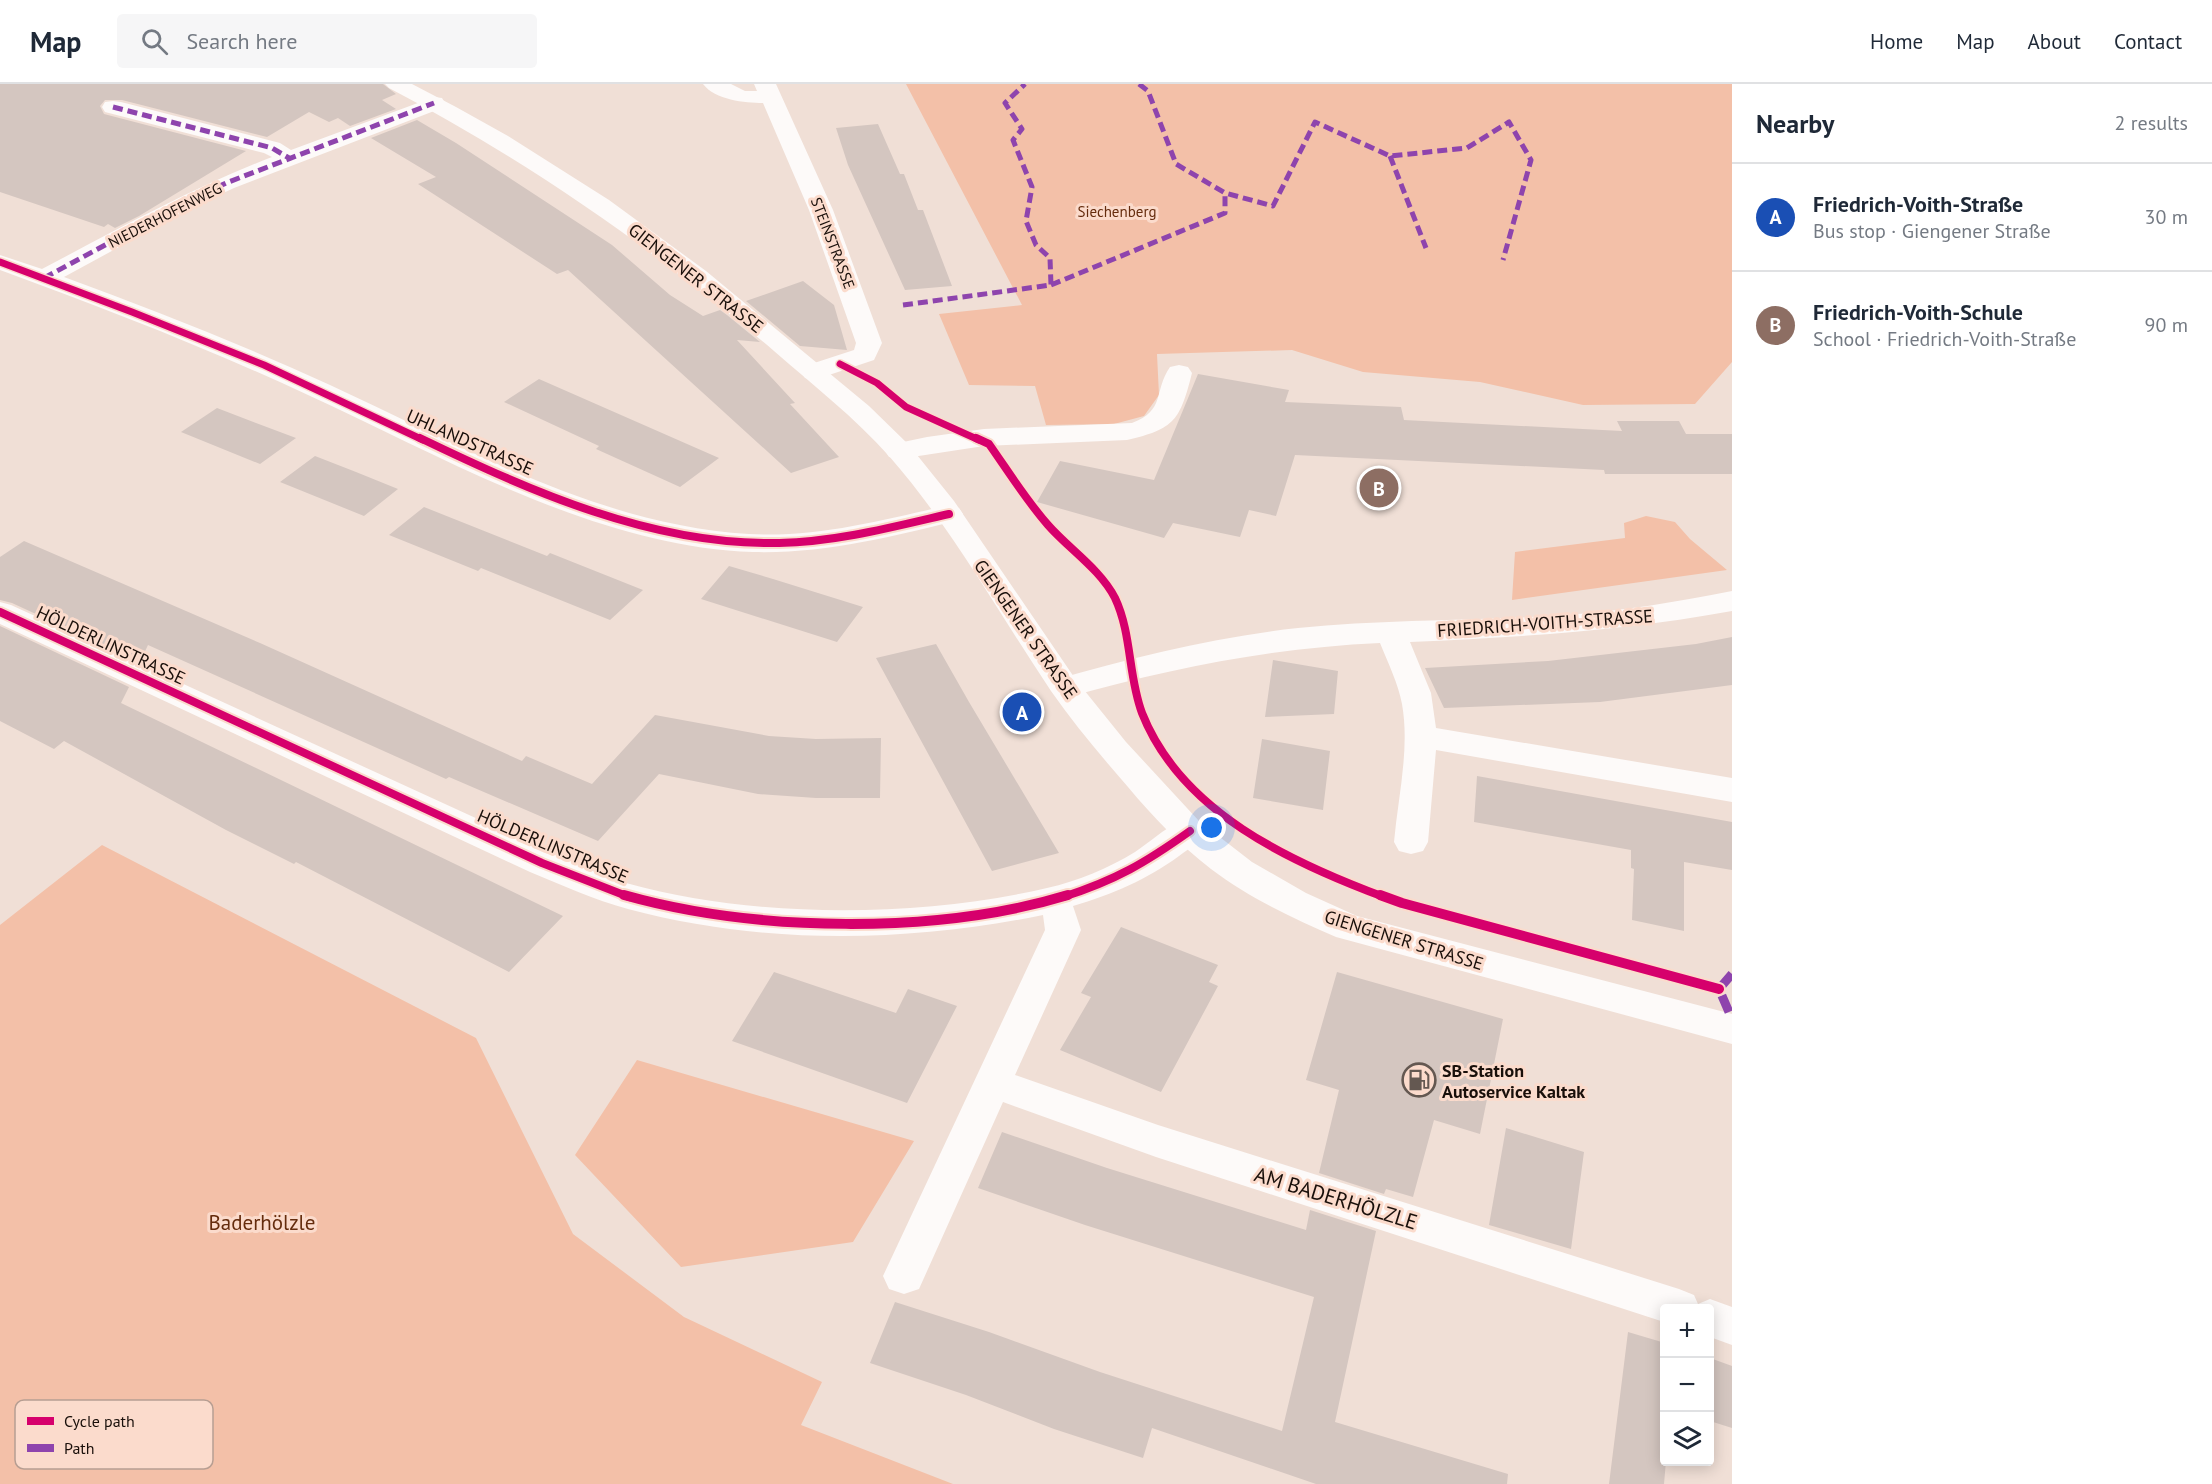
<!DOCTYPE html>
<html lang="en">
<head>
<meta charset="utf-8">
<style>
  body { margin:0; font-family:"PT Sans",sans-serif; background:#f6f6f7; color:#1f2937 }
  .controls { position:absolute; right:18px; bottom:18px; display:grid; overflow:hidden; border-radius:6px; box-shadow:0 3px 15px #0003 }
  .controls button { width:54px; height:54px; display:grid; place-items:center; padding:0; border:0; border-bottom:2px solid #e0e1e3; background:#fff; color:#1f2937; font:30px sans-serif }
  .you { position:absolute; left:1212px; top:744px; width:21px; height:21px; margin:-15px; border:4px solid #fff; border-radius:50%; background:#1a73e8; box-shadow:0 0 0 9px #1a73e833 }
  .badge { display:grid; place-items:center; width:39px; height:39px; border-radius:50%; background:#7c3aed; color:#fff; font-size:20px; font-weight:700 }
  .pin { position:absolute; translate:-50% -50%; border:3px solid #fff; box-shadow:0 2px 6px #0006 }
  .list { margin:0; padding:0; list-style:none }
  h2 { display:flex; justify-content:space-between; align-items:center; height:78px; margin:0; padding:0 24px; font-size:26px }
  h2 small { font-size:20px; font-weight:400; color:#747a83 }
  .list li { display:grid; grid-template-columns:39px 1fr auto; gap:18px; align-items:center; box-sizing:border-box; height:108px; padding:0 24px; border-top:2px solid #e0e1e3 }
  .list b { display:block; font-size:22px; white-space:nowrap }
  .list p { margin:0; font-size:20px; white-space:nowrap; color:#747a83 }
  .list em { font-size:20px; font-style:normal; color:#747a83 }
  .icon { flex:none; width:33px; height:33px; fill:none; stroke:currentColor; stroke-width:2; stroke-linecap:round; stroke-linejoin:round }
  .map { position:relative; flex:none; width:1732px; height:1400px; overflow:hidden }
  header { display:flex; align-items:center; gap:36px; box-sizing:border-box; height:84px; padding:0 30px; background:#fff; border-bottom:2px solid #e0e1e3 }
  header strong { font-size:28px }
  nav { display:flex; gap:33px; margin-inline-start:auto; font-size:21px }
  .search { width:420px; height:54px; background:#f6f6f7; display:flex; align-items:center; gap:15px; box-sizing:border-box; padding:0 21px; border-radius:6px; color:#747a83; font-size:22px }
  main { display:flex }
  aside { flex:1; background:#fff }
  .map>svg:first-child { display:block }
  .green { fill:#f3c0a8 }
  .building { fill:#d4c6c0 }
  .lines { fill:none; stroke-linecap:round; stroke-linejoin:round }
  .minor { fill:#fdfaf9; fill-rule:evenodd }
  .major { fill:#fdfaf9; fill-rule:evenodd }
  .quiet-far1 { stroke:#8e44ad; stroke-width:5; stroke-dasharray:10 5; stroke-linecap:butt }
  .quiet { stroke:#8e44ad; stroke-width:9; stroke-dasharray:18 9; stroke-linecap:butt }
  .cycleway-far2-casing { stroke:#fbdbcc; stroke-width:10 }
  .cycleway-far1-casing { stroke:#fbdbcc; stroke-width:12 }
  .cycleway-casing { stroke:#fbdbcc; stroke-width:14 }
  .cycleway-far2 { stroke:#d6006c; stroke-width:7 }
  .cycleway-far1 { stroke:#d6006c; stroke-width:8 }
  .cycleway { stroke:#d6006c; stroke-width:10 }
  .labels { text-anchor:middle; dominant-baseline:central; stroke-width:6; stroke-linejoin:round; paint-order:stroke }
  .far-park-label { font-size:15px; fill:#652c0d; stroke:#fbdbcc }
  .far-street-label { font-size:15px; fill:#190f0a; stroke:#fbdbcc }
  .street-label { font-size:18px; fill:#190f0a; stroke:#fbdbcc }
  .poi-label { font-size:18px; font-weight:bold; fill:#190f0a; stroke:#fbdbcc; text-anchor:start }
  .near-street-label { font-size:21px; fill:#190f0a; stroke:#fbdbcc }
  .near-park-label { font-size:21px; fill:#652c0d; stroke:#fbdbcc }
  .key { fill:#fbdbcc; stroke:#b79e92; stroke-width:1.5 }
  .key-label { font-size:16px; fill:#190f0a }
</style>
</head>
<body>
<header>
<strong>Map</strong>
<div class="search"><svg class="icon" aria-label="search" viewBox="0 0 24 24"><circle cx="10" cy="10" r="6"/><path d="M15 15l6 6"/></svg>Search here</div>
<nav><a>Home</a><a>Map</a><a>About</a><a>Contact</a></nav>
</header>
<main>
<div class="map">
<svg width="1732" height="1400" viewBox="0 0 1732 1400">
  <rect width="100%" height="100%" fill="#f0dfd6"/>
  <!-- green -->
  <path class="green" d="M906 0H1732V278L1695 320 1583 321 1480 298 1363 288 1292 266 1157 270 1159 311 1144 332 1114 340 1046 341 1035 302 969 301 939 230 1022 221Z
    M1646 432 1675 438 1690 455 1727 486 1512 516 1515 468 1625 454 1624 439Z
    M102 761 476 954 573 1150 684 1233 822 1298 801 1341 953 1400H0V841Z
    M637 976 914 1057 853 1158 681 1183 575 1071Z"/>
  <!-- building -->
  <path class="building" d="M0 0H383L396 10 382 16 396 25 350 42 338 34 329 38 309 28 267 53 122 16H105L100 22 104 30 246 67 139 132 115 144 108 140 104 143 0 108Z
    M417 36 456 59 612 161 670 211 703 232 720 226 727 231 760 258 737 256 795 319 790 320 839 373 791 389 568 186 557 190 418 100 436 93 371 54Z
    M878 40 900 90H904L918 126H923L952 202 905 206 848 81 836 44Z
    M803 197 834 221 847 266 800 262 746 217Z
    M1198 290 1289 306 1285 318 1401 323 1404 336 1622 347 1617 337H1679L1686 350H1732V390H1605L1604 386 1295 371 1276 432 1249 426 1240 453 1173 439 1164 454 1037 418 1060 377 1154 396Z
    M539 295 719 374 680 403 596 365 599 362 504 318Z
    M217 324 256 339 296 354 260 380 181 348Z
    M315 372 356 388 398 405 364 432 280 398Z
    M424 423 547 472 550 469 643 506 610 536 481 484 478 487 389 451Z
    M24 457 260 559 522 677 526 672 592 700 655 631 769 652 816 655 881 654 880 714H816L758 710 659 690 598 757 449 693 446 695 148 561 140 578 12 519 0 516V473Z
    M729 482 773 495 863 523 837 558 701 515Z
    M0 542 129 603 121 619 563 832 509 888 296 778 294 780 226 746 64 657 54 665 0 637Z
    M1732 553V601L1600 618 1444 624 1425 584 1548 577 1696 560Z
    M936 560 969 618 1059 769 992 787 876 574Z
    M1273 576 1338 587 1334 630 1265 633Z
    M1262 655 1330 667 1323 726 1253 714Z
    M1477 692 1732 738V786L1684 778V847L1632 836 1634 785 1631 784V766L1474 738Z
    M1121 843 1218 881 1209 898 1218 902 1161 1008 1060 966 1091 913 1081 909Z
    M774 888 896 929 908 905 957 922 907 1019 732 957Z
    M1337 888 1503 935 1480 1050 1434 1036 1413 1113 1386 1105 1384 1110 1319 1089 1339 1006 1306 996Z
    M1506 1044 1584 1068 1571 1165 1489 1141Z
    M1002 1048 1107 1084 1306 1146 1310 1126 1376 1147 1335 1338 1508 1390 1507 1400H1316L1152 1344 1143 1374 1054 1345 966 1311 870 1279 895 1218 989 1248 1100 1288 1282 1347 1314 1213 1085 1141 978 1104Z
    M1628 1248 1665 1259 1666 1377 1664 1400H1609Z
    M1710 1274 1732 1282V1344L1710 1337Z"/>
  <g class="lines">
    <!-- minor -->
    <path class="minor" d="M703 0H731L745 7H757L754 0H776L833 126 882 259 874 276 814 296 805 294 801 288 805 282 854 266 856 259 809 126 763 19C745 19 715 16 703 0Z
      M434 13 442 14 445 19 442 24 234 104 189 125 64 193C154 226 243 261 330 301 464 363 599 441 749 450 816 454 884 436 949 421L959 424 963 430 959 436C892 453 822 470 753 468 598 463 445 374 308 311 207 264 104 224 0 186V171L42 185C118 145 192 104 272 73L264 69 105 28 102 23 105 18 113 17 121 18 280 59 291 66Z
      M1179 281 1188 283 1192 289C1180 336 1175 345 1127 356L984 362 899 375 889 373 885 367 889 361 927 353 984 345 1132 339C1166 326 1153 308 1170 283Z
      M1732 507V527C1623 547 1521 553 1410 558L1431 609 1436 644 1732 694V718L1436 666 1428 758 1423 767 1411 770 1399 767 1394 758C1398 713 1410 665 1402 620 1398 599 1388 579 1380 559 1271 564 1171 584 1065 614L1054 610 1049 603 1054 596C1134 573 1215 553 1298 544 1387 535 1477 537 1566 531 1622 527 1677 518 1732 507Z
      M0 518 11 521 554 770C578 780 601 792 626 799 754 835 918 834 1047 804 1078 797 1107 785 1135 768 1149 759 1164 744 1180 738 1189 734 1194 736 1202 738L1207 747C1200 758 1190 764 1179 772 1146 796 1113 810 1073 822L1081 846 1015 991 1158 1041 1679 1205 1694 1211 1698 1220 1710 1215 1732 1223V1261L1710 1253V1224H1664V1238L1156 1073 1003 1018 919 1205 904 1210 889 1205 883 1192 1045 846 1043 831C906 859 763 861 628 825 594 816 562 801 530 788L0 540Z"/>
    <!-- major -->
    <path class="major" d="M385 0H412L456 23 508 52 609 116 706 187 869 322 909 361 954 417 1076 596 1126 658 1199 737 1252 778 1306 809 1357 832 1732 930V960L1336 853C1293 834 1249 814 1211 785 1180 761 1153 733 1128 703 1101 672 1074 640 1051 607 998 528 952 444 889 372 854 333 813 301 774 267 654 165 528 77 389 4Z"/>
    <!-- quiet-far1 -->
    <path class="quiet-far1" d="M1139 0 1148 7 1176 80 1225 109 1273 122 1315 38 1390 72 1467 64 1509 38 1531 76 1503 176
      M113 23 272 64 289 74
      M1390 72 1426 164
      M44 194 181 120 226 99 434 19
      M1051 201 1225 129V109
      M903 221 1051 201 1050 174 1036 161 1026 137 1032 103 1013 56 1022 45 1005 19 1025 0"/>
    <!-- quiet -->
    <path class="quiet" d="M1732 890 1719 905 1732 935"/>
    <!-- cycleway-far2 casing -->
    <g class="cycleway-far2-casing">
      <path id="cycleway-far2" d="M0 178 132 228 264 281 423 356
        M840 280 877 299 906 323 979 356"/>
    </g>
    <!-- cycleway-far1 casing -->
    <g class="cycleway-far1-casing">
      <path id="cycleway-far1" d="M420 354C530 407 653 462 779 459 836 458 893 443 949 430
        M976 354 989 360C1008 387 1026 416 1048 441 1069 465 1100 485 1115 514 1132 550 1128 592 1142 629 1181 728 1290 778 1384 813
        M0 528 542 779 629 813
        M1063 813C1116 796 1145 779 1190 747"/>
    </g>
    <!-- cycleway casing -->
    <g class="cycleway-casing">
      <path id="cycleway" d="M624 811C755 848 937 851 1068 811
        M1380 811 1402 819 1719 905"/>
    </g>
    <!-- cycleway-far2 -->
    <use href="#cycleway-far2" class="cycleway-far2"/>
    <!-- cycleway-far1 -->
    <use href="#cycleway-far1" class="cycleway-far1"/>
    <!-- cycleway -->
    <use href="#cycleway" class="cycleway"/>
  </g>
  <!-- icons -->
  <defs>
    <g id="fuel-ring" transform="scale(1.725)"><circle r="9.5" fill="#fbdbcc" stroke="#645851" stroke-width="1.5"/><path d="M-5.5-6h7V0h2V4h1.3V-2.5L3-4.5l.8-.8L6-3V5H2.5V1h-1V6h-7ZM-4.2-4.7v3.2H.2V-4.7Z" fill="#645851"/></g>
  </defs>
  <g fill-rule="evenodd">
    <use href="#fuel-ring" x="1419" y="996"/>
  </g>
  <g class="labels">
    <!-- far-park labels -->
    <g class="far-park-label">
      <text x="1117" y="127">Siechenberg</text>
    </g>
    <!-- far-street labels -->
    <g class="far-street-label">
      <text transform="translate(165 131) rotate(-27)">NIEDERHOFENWEG</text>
      <text transform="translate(833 159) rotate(69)">STEINSTRASSE</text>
    </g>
    <!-- street labels -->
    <g class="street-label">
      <text transform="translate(696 194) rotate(38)">GIENGENER STRASSE</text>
      <text transform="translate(470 358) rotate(24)">UHLANDSTRASSE</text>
      <text transform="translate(1545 539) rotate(-4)">FRIEDRICH-VOITH-STRASSE</text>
      <text transform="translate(1026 545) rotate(55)">GIENGENER STRASSE</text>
      <text transform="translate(111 561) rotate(25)">HÖLDERLINSTRASSE</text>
      <text transform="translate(553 762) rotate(23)">HÖLDERLINSTRASSE</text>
      <text transform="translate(1404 856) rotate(17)">GIENGENER STRASSE</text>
    </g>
    <!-- poi labels -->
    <g class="poi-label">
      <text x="1442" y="986">SB-Station<tspan x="1442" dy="21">Autoservice Kaltak</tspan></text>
    </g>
    <!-- near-street labels -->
    <g class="near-street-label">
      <text transform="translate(1336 1114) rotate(17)">AM BADERHÖLZLE</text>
    </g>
    <!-- near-park labels -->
    <g class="near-park-label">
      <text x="262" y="1138">Baderhölzle</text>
    </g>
  </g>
  <!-- legend -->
  <rect x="15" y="1316" width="198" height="69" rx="9" class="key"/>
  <rect x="27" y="1333" width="27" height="8" fill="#d6006c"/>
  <rect x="27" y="1360" width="27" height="8" fill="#8e44ad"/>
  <g class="key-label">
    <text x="64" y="1343">Cycle path</text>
    <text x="64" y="1370">Path</text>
  </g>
</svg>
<div class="controls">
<button>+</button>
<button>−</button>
<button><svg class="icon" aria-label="layers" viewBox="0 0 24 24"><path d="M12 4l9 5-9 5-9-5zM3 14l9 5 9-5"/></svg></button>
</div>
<div class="you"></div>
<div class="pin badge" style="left:1022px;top:628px;background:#1a4fb4">A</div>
<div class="pin badge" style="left:1379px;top:404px;background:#8d6e63">B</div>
</div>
<aside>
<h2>Nearby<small>2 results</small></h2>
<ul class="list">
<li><span class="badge" style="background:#1a4fb4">A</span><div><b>Friedrich-Voith-Straße</b><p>Bus stop · Giengener Straße</p></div><em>30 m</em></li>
<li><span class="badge" style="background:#8d6e63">B</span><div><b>Friedrich-Voith-Schule</b><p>School · Friedrich-Voith-Straße</p></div><em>90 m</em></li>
</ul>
</aside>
</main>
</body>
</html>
